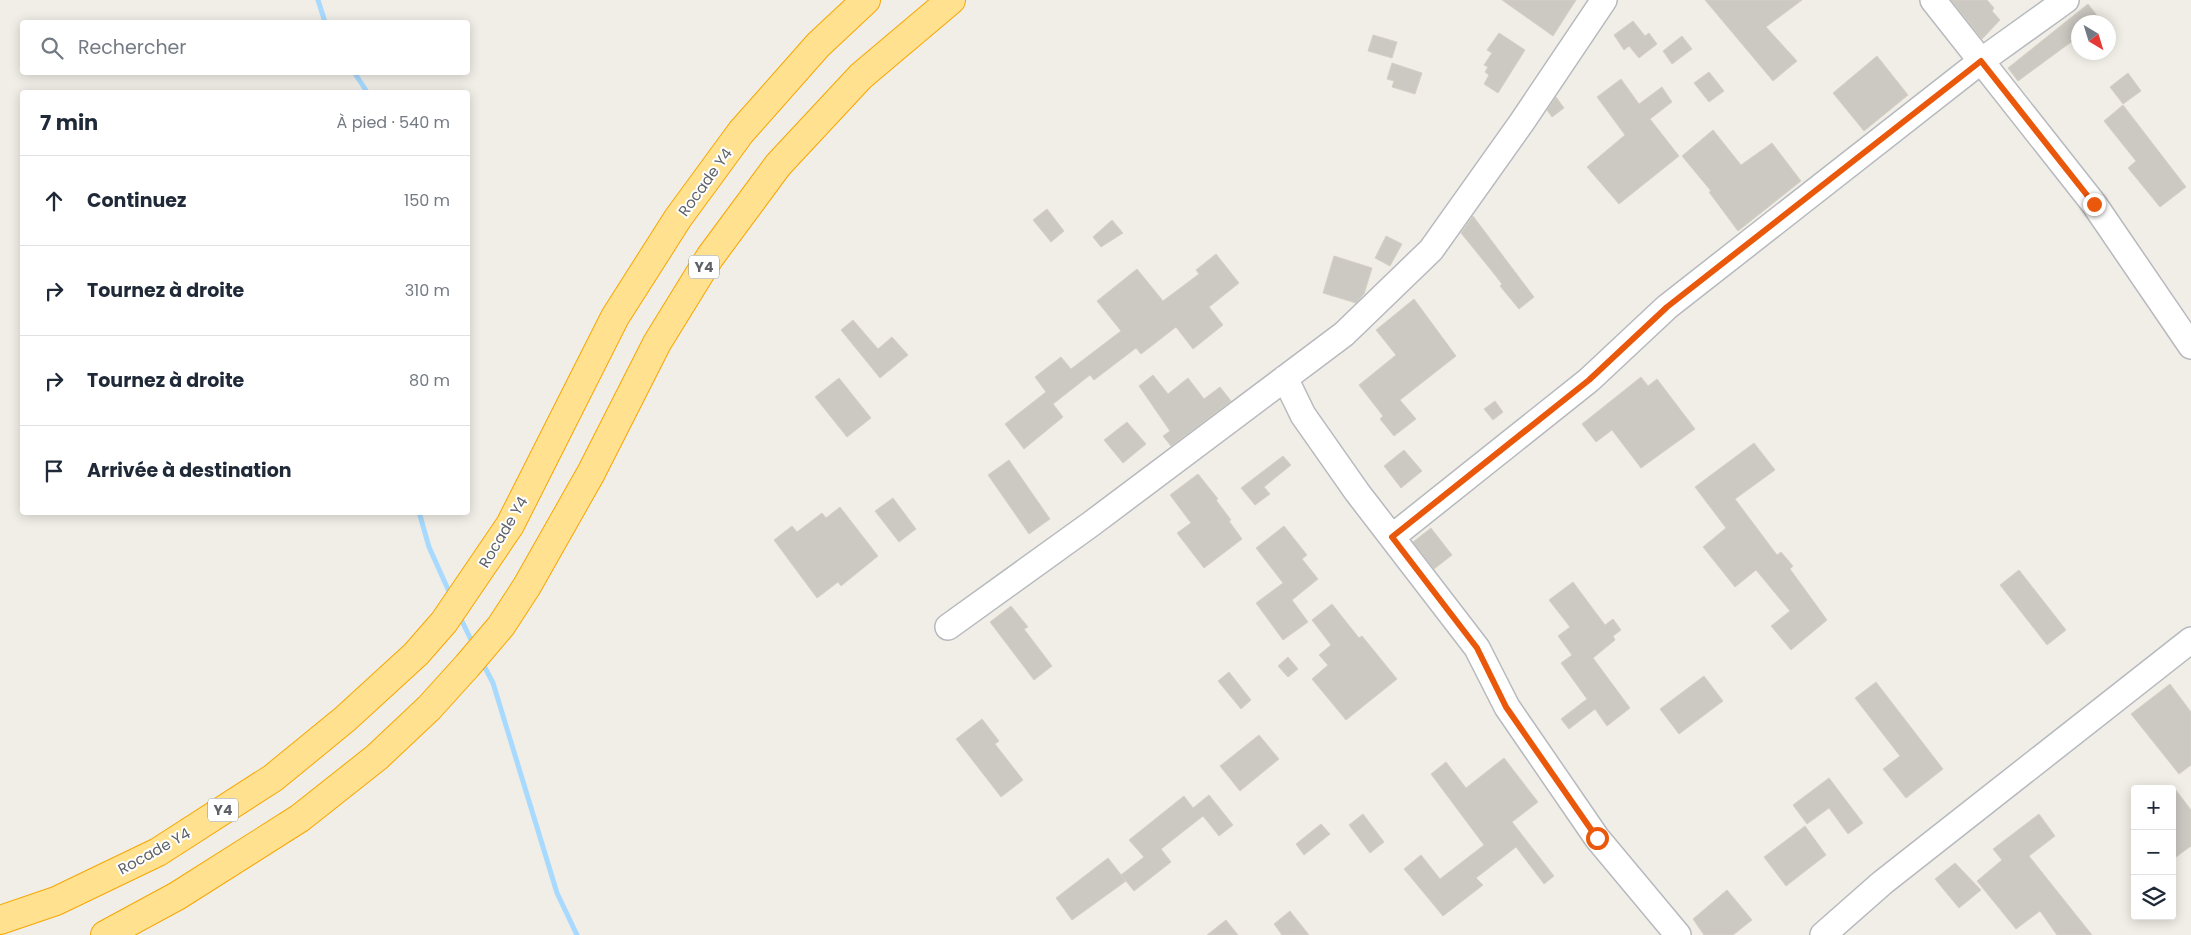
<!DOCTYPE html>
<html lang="fr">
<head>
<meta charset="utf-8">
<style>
  body { margin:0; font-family:Poppins,sans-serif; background:#f6f6f7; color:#1f2937 }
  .controls { position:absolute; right:15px; bottom:15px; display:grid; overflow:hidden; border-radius:5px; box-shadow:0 2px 12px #0003 }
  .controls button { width:45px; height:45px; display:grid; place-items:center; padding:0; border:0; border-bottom:1px solid #e0e1e3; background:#fff; color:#1f2937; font:25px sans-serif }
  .compass { position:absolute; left:2071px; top:15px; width:45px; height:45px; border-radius:50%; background:#fff; box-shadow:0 2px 12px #0003; rotate:142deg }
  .stop { position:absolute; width:15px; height:15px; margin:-11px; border:4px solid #ea580c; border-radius:50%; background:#fff }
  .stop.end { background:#ea580c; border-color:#fff; box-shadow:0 1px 5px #0008 }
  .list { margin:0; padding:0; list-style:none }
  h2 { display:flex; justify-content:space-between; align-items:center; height:65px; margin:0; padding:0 20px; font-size:21px }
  h2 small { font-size:16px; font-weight:400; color:#747a83 }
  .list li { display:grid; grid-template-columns:32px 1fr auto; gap:15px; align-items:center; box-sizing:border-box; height:90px; padding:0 20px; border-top:1px solid #e0e1e3 }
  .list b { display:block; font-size:19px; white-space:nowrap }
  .list em { font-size:16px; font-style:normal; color:#747a83 }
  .icon { flex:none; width:28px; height:28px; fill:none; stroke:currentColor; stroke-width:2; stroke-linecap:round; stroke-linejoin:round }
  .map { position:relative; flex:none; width:2191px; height:935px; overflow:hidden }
  .search { position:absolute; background:#fff; box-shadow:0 2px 12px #0003; left:20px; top:20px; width:450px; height:55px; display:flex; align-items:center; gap:12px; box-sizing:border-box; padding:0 18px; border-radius:5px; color:#747a83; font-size:19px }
  .panel { position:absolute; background:#fff; box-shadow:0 2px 12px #0003; left:20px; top:90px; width:450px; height:425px; border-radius:5px }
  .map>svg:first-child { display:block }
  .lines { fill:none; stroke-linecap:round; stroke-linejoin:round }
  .stream { stroke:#a8daff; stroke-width:5 }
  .building { fill:#ccc9c3; stroke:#d6d0c4 }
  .minor-casing { stroke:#b6b9bd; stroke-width:28 }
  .highway-casing { stroke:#f7a600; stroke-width:30 }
  .minor { stroke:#fff; stroke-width:25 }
  .highway { stroke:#ffe18f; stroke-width:28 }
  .route { stroke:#ea580c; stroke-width:6 }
  .labels { text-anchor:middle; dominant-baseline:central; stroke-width:4; stroke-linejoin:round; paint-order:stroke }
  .shield { fill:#fff; stroke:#8e9195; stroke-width:1 }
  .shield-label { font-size:14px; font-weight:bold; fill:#5e6267 }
  .street-label { font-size:15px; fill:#5e6267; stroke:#fff }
</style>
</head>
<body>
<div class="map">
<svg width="2191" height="935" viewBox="0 0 2191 935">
  <rect width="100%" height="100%" fill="#f0eee6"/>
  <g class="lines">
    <!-- stream -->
    <path class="stream" d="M318 0 325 22
      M354 72 367 92
      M419 512 429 547 451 596
      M459 615 474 646
      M482 662 493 683 557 893 577 935"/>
  </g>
  <!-- building -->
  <path class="building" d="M1502 0H1576L1553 36Z
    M1705 0H1802L1766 27 1797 61 1773 81Z
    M1951 0H1987L1994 8 1992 11 2000 20 1982 39Z
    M2088 4 2102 22H2078V37L2018 81 2008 68Z
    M1633 21 1645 36 1649 33 1657 44 1639 58 1629 46 1624 50 1614 35Z
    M1499 33 1525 50 1498 93 1484 84 1489 75 1485 72 1488 67 1484 65 1492 53 1487 50Z
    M1373 35 1397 42 1392 58 1368 51Z
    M1682 36 1692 49 1672 64 1663 51Z
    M1877 56 1908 95 1864 131 1833 93Z
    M1392 63 1422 73 1415 94 1392 87 1394 81 1387 79Z
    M1709 72 1724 91 1709 102 1694 83Z
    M2128 73 2141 91 2123 104 2110 87Z
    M1621 79 1639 104 1662 87 1672 102 1650 119 1679 156 1619 204 1587 167 1625 135 1597 97Z
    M1556 97 1564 108 1552 117 1547 110Z
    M2123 105 2186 187 2160 207 2128 168 2136 161 2104 121Z
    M1713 130 1741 165 1772 143 1801 181 1738 231 1709 192 1711 191 1682 156Z
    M1047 209 1064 231 1051 242 1033 220Z
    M1473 216 1534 297 1519 309 1500 286 1502 284 1491 270 1461 233Z
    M1112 220 1123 233 1101 247 1093 237Z
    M1386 236 1402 244 1390 266 1375 258Z
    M1216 254 1239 283 1209 307 1223 325 1193 349 1176 327 1141 354 1136 348 1094 380 1090 375 1053 404 1063 417 1024 449 1005 424 1046 392 1035 377 1061 357 1071 369 1121 331 1097 301 1137 269 1163 301 1199 274 1196 270Z
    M1334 256 1372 268 1364 294 1356 303 1323 293Z
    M1414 299 1456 356 1400 400 1416 419 1394 436 1380 419 1383 416 1359 385 1396 355 1376 330Z
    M853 320 878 349 892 337 908 355 880 378 841 330Z
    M1153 375 1168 394 1188 378 1204 399 1220 387 1231 401 1171 446 1163 436 1170 431 1139 386Z
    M1641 377 1648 386 1657 379 1695 429 1641 468 1612 430 1596 442 1582 424Z
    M839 378 871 418 847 437 815 397Z
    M1495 401 1503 412 1493 420 1484 409Z
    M1127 422 1146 444 1123 463 1104 440Z
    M1754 443 1775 470 1735 499 1777 555 1781 552 1793 566 1790 569 1827 620 1791 650 1771 626 1790 611 1756 570 1735 587 1703 547 1726 528 1695 487Z
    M1404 450 1422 471 1401 488 1384 466Z
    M1283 456 1291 465 1264 487 1270 494 1255 505 1241 488Z
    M1009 460 1050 519 1029 534 988 475Z
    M1198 474 1218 499 1216 500 1231 520 1229 521 1242 539 1204 568 1177 533 1191 523 1170 495Z
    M893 498 916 529 899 542 875 511Z
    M840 507 878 556 841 586 838 582 817 598 774 540 792 526 797 532 822 513 826 518Z
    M1284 526 1307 555 1302 559 1318 579 1292 600 1308 622 1283 640 1256 603 1283 583 1256 548Z
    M1431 528 1452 555 1434 569 1413 542Z
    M2019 570 2066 630 2047 645 2000 585Z
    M1573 582 1605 625 1613 619 1621 630 1613 636 1615 640 1593 658 1630 708 1607 726 1595 709 1569 729 1561 719 1587 699 1561 663 1572 655 1558 636 1570 627 1549 600Z
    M1332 604 1359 638 1362 636 1397 679 1346 720 1312 679 1328 665 1319 655 1331 645 1312 620Z
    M1011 606 1028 627 1024 629 1052 666 1034 680 990 622Z
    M1288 657 1298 669 1288 677 1278 666Z
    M1229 672 1251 700 1241 709 1218 681Z
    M1704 676 1723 701 1679 734 1660 709Z
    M1876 682 1943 769 1906 798 1883 769 1900 756 1855 698Z
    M2170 684 2191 712V765L2179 774 2131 714Z
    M982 719 999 741 995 744 1023 780 1001 797 956 739Z
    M1259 735 1279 759 1240 791 1220 766Z
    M1504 758 1538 802 1512 822 1554 876 1544 884 1516 847 1476 878 1483 885 1443 916 1404 869 1421 855 1440 879 1484 845 1431 774 1446 762 1466 788Z
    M1829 778 1863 823 1848 834 1829 808 1807 824 1793 805Z
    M2172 785 2191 810V846L2172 860Z
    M1209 795 1233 825 1219 836 1203 816 1161 849 1171 862 1134 891 1121 875 1144 857 1129 840 1184 796 1193 808Z
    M1363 814 1384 842 1370 853 1349 825Z
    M2039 814 2055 836 2029 856 2092 935H2057L2040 911 2016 929 1977 881 2002 860 1993 849Z
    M1321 824 1330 834 1304 855 1296 844Z
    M1805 826 1826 855 1786 886 1764 857Z
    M1108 858 1126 881 1072 920 1056 898Z
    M1955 863 1981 890 1959 908 1935 879Z
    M1727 890 1752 920 1733 935H1704L1693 919Z
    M1290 911 1309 935H1282L1274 924Z
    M1226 920 1238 935H1207Z"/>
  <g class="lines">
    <!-- minor casing -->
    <g class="minor-casing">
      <path id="minor" d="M1933 0 2094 204 2191 346
        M1285 378 1303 415 1357 492 1477 648 1507 707 1597 838 1678 935
        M1392 537 1589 380 1667 307 1981 61 2066 0
        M948 627 1091 524 1344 334 1431 250 1522 122 1604 0
        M1823 935 1882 883 2191 640"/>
    </g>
    <!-- highway casing -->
    <g class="highway-casing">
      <path id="highway" d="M0 920 56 901 158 852 273 778 345 719 416 654 444 622 510 525 615 317 678 218 741 132 818 45 866 0
        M105 935 177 896 300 818 377 757 429 708 467 666 501 626 527 586 591 473 657 343 710 257 778 165 861 76 951 0"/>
    </g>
    <!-- minor -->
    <use href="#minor" class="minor"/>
    <!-- highway -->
    <use href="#highway" class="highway"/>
  </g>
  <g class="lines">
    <!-- route -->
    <path class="route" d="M1597 838 1506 707 1477 648 1392 537 1589 380 1667 307 1981 61 2094 204"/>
  </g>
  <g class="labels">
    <!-- shield labels -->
    <g class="shield">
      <rect x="689" y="255.5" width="30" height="23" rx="4"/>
      <rect x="208" y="798.5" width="30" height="23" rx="4"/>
    </g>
    <g class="shield-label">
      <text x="704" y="267">Y4</text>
      <text x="223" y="810">Y4</text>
    </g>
    <!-- street labels -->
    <g class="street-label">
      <text transform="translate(705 182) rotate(-54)">Rocade Y4</text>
      <text transform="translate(503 532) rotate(-59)">Rocade Y4</text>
      <text transform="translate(154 851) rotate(-29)">Rocade Y4</text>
    </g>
  </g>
</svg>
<div class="controls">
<button>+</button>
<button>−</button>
<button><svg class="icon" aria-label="layers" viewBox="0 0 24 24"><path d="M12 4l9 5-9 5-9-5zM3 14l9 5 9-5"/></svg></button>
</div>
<svg class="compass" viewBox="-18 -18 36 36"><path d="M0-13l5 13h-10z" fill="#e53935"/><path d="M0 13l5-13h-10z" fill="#747a83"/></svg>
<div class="stop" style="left:1597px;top:838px"></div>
<div class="stop end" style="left:2094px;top:204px"></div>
<div class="search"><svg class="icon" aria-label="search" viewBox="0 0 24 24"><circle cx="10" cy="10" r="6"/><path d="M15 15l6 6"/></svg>Rechercher</div>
<section class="panel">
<h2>7 min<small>À pied · 540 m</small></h2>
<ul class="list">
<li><svg class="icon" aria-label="ahead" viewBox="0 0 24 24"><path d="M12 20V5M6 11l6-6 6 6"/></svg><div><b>Continuez</b></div><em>150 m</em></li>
<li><svg class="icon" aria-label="right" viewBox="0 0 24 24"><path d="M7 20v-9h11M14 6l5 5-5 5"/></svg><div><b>Tournez à droite</b></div><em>310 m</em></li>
<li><svg class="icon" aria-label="right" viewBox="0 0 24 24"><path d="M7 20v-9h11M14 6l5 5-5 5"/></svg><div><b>Tournez à droite</b></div><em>80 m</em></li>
<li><svg class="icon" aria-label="arrive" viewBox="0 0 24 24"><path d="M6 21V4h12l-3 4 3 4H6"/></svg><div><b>Arrivée à destination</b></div></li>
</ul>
</section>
</div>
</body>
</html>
